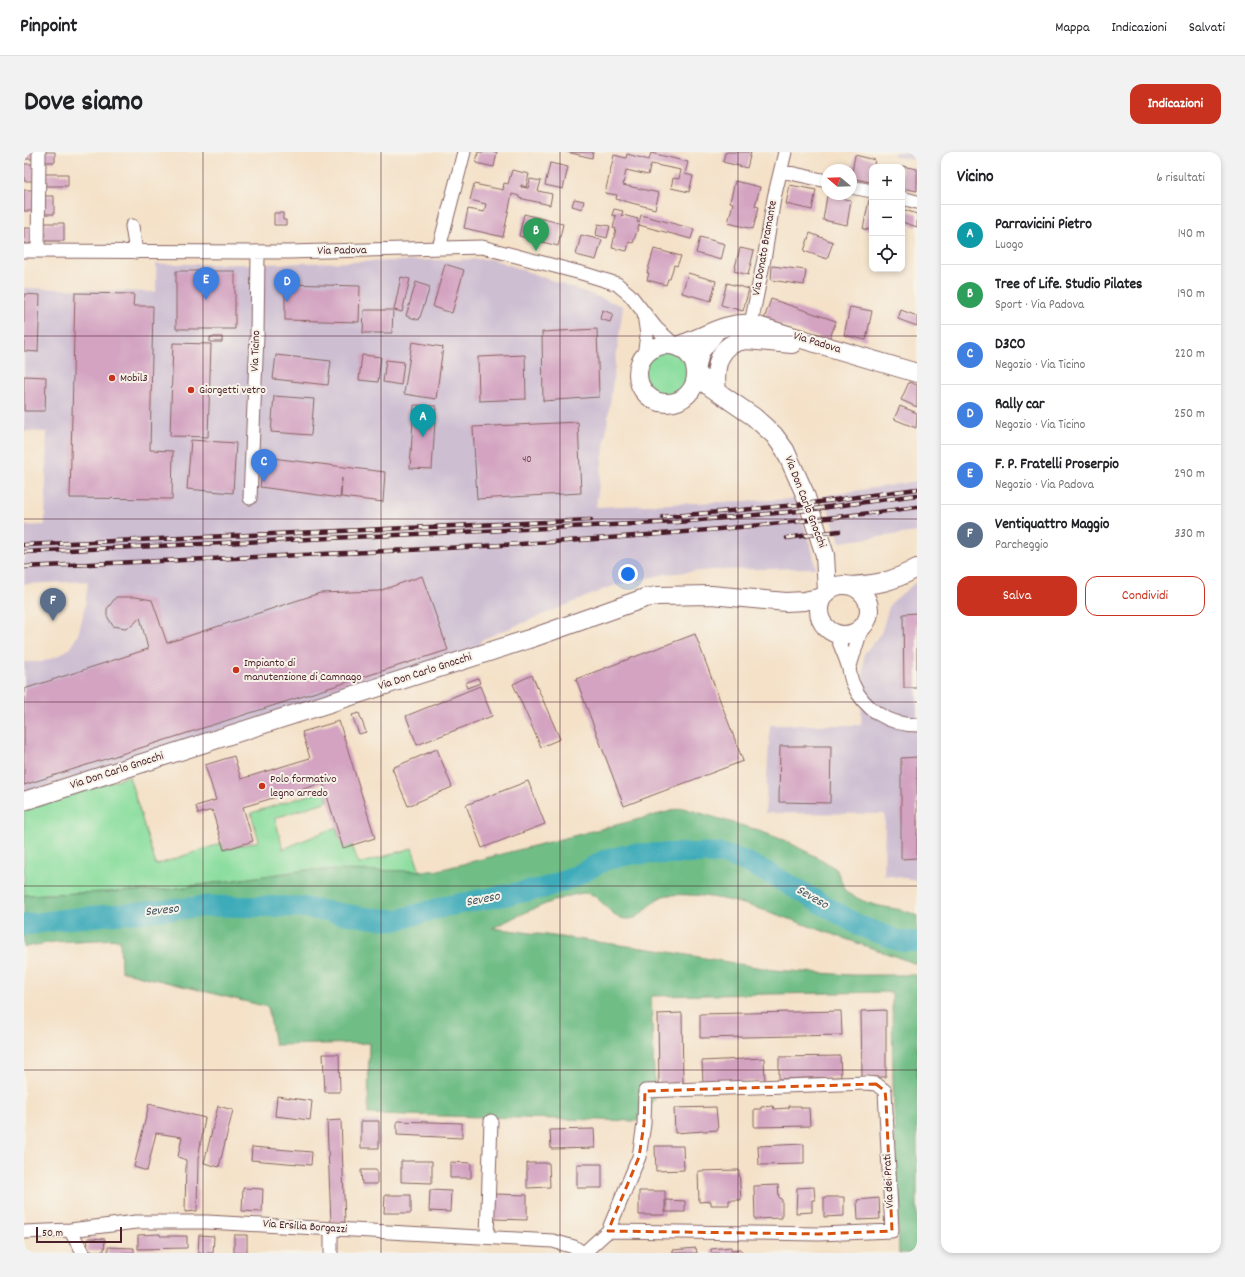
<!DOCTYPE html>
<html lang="it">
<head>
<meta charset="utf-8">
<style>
  body { margin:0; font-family:Dekko,sans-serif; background:#f2f2f2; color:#202124 }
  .controls { position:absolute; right:12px; top:12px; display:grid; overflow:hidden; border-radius:8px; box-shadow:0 2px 6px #0003 }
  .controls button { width:36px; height:36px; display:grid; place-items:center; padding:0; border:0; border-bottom:1px solid #e0e0e0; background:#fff; color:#202124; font:20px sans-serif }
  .compass { position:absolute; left:797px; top:12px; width:36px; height:36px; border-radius:50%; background:#fff; box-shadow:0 2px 6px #0003; rotate:289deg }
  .scale { position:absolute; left:12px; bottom:10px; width:86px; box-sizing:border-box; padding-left:4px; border:2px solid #4a1f2b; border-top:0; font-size:11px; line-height:14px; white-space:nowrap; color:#4a1f2b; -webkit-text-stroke:3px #f7f3e8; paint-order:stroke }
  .you { position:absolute; left:604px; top:422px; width:14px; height:14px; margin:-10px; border:3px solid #fff; border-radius:50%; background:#1a73e8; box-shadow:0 0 0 6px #1a73e833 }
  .badge { display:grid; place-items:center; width:26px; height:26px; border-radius:50%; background:#c8321e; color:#fff; font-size:13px; font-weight:700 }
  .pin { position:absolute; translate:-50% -33px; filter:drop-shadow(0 1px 2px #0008) }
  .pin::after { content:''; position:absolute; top:21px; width:14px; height:12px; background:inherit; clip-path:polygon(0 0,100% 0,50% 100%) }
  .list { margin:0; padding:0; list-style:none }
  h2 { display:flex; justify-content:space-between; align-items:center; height:52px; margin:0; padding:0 16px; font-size:17px }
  h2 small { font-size:13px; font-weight:400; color:#757577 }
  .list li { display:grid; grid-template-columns:26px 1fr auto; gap:12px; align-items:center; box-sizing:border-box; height:60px; padding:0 16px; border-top:1px solid #e0e0e0 }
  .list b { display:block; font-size:15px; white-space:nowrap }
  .list p { margin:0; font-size:13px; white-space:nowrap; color:#757577 }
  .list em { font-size:13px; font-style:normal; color:#757577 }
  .actions { display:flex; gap:8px; padding:12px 16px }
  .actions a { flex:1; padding:9px 0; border:1px solid #c8321e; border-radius:12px; text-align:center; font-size:14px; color:#c8321e }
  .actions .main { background:#c8321e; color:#fff }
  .icon { flex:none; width:22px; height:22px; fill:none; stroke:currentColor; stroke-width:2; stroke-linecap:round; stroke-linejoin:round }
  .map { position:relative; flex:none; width:893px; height:1101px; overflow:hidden; border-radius:12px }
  header { display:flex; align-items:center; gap:24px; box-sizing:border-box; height:56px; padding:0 20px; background:#fff; border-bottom:1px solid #e0e0e0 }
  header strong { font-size:19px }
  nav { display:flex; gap:22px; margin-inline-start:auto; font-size:14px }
  .intro { display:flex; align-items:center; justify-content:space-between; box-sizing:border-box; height:96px; padding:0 24px }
  h1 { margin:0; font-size:28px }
  .button { padding:10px 18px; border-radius:12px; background:#c8321e; color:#fff; font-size:14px; font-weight:700 }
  main { display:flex; gap:24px; padding:0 24px }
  aside { flex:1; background:#fff; border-radius:12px; box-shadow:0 2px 6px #0003 }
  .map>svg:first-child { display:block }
  .industrial { fill:#cdbed2 }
  .green { fill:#8bde9f; stroke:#6a7e65 }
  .forest { fill:#70bd86; stroke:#5d6e58 }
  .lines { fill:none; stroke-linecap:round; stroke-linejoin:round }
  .river { stroke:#3cabb9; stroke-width:21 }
  .building { fill:#d3a3c1 }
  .street-casing { stroke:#866362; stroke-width:15 }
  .secondary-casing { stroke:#866362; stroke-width:20 }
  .street { stroke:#fff; stroke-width:13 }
  .secondary { stroke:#fff; stroke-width:18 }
  .rail-casing { stroke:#4a1f2b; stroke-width:4.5 }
  .rail { stroke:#f7f3e8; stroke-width:3; stroke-dasharray:9; stroke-linecap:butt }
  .marked { fill:none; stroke:#d8530f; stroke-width:3; stroke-dasharray:8 5; stroke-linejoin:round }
  .grid { fill:none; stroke:#4a1f2b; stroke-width:1; stroke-opacity:0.55 }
  .poi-dot { fill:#c8321e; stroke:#f7f3e8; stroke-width:1.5 }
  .labels { text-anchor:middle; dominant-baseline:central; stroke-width:4; stroke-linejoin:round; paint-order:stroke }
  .number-label { font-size:10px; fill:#6c4050 }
  .street-label { font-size:12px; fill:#4a1f2b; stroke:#f7f3e8 }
  .poi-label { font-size:12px; fill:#4a1f2b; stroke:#f7f3e8; text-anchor:start }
  .water-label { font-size:13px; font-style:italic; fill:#445764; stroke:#f7f3e8 }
</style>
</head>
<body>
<header>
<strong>Pinpoint</strong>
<nav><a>Mappa</a><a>Indicazioni</a><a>Salvati</a></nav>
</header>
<div class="intro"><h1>Dove siamo</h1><a class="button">Indicazioni</a></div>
<main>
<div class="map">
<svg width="893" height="1101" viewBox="0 0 893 1101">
  <rect width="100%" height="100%" fill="#f7f3e8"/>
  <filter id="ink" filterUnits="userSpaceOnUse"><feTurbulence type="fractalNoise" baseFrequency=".025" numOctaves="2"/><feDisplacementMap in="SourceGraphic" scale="8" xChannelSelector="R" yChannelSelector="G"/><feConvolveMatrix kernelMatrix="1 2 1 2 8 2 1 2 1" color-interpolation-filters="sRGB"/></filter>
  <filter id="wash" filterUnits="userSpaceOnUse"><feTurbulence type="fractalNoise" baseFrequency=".012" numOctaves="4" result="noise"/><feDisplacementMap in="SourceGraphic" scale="16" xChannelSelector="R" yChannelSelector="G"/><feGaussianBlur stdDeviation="0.9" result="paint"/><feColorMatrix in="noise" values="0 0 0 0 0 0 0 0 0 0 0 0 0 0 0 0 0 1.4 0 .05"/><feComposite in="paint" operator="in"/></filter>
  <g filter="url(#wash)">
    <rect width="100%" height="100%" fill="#f4e1c8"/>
    <!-- industrial -->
    <path class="industrial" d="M870 0H893V8L870 5Z
      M468 107 599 154 572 355 770 347 787 394 792 416 688 418 641 422 586 435 457 488 455 496 0 641V510H18L34 504 45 497 54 483 61 455 64 429 0 432V374L21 373 23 280 0 279V136L132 140V112H235Z
      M893 329V380L816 390 799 344Z
      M893 429V728L860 723 861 662 741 661 746 573H837L840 502 857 481 866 452Z"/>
    <!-- green -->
    <path class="green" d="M620 221a22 22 0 1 1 44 0a22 22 0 1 1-44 0Z
      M105 624 132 713 198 691 200 698 235 689 227 661 301 638 304 649 251 666 259 697 312 675 319 696 328 693 335 712 388 696 396 720 283 718 140 738 0 743V658Z"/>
    <!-- forest -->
    <path class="forest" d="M659 656 730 677 762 689 800 709 812 717 823 741C833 746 844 752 856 754 869 757 881 757 893 764V812C857 799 821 787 785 774 738 757 694 740 644 743 626 745 621 767 604 767 589 768 579 748 567 742 553 735 484 768 469 776L634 798 750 818 827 823H893V1101H875L869 931 868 840 627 844 631 947 613 969 344 962 345 891 251 893 244 855 97 819 96 787 30 790 0 795V743L140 738 283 718 411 719Z"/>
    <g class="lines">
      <!-- river -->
      <path class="river" d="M0 773 42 767 185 754 276 755 345 766 373 768 423 754 520 736 550 725 581 708 607 702 694 701 718 708 748 723 836 774 876 789 893 790"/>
    </g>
    <g id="blocks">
      <!-- building -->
      <path class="building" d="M0 0H11V7H0Z
        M20 0H31V10H20Z
        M454 0H473L470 15 452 11Z
        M543 0H569L568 6Z
        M703 0H727L723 16 699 10 701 1Z
        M627 1 664 10 661 22 669 24 665 40 647 36 649 26 655 27 657 18 627 12 624 23 602 18 599 33 635 41 631 57 592 47 593 43 581 41 590 3 602 6 603 2 625 8Z
        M831 3 851 8 846 30 827 26Z
        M526 11 544 15 539 37 521 33Z
        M0 12H10V29H0Z
        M878 14 893 17V39L878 36Z
        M488 18 505 22 502 35 497 33V35L504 36 506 27 517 29 514 39 528 42 526 53 495 46V44L488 42 479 85 440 76 444 57 460 60 462 52 446 48 450 32 479 38 480 31 484 32Z
        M21 22H44V34H21Z
        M711 29 736 35 731 54 735 55 729 77 704 71 709 51 706 50Z
        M766 33 792 38 788 58 762 52Z
        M0 38H9V59H0Z
        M20 44H30V62H20Z
        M803 44 827 48 823 73 799 68Z
        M550 47 560 49 558 57 548 54Z
        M845 48H848V78L839 77Z
        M590 57 599 59 597 64 599 63 614 67 613 70 615 71 617 63 670 77 667 87 615 73 609 91 605 90 603 99 588 96 592 77 589 76 592 64 588 63Z
        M878 57 893 62V75L878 70Z
        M250 61H259V68H262V73H250Z
        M500 62 539 72 534 94 495 84Z
        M20 71H40V89H20Z
        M574 72 586 74 583 86 572 83Z
        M0 76H7V92H0Z
        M786 81 809 90 803 107 780 99Z
        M557 83 578 88 572 108 552 103Z
        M676 85 701 92 697 108 672 101Z
        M716 96 730 99 724 123 710 119Z
        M630 97 657 104 653 114 650 113 646 127H644L642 133 623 128 625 121H623Z
        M421 112 440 118 428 161 409 155Z
        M748 114 782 118 780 133 747 128Z
        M152 119H211V177H152Z
        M664 121 692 129 687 149 658 141Z
        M377 125 386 127 378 160 370 158Z
        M392 130 406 135 395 168 382 164Z
        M703 131 725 137 719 159 697 153Z
        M261 132 336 134 335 170 261 168Z
        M51 141 110 142 109 154H129L126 298 149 299 148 347 46 346Z
        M0 142 16 143 14 200 0 199Z
        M747 147 812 169 805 189 740 167Z
        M826 155 848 159 842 188 820 183Z
        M340 158H369L368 181H339Z
        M578 158 589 162 586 170 576 167Z
        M877 158 893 164V174L874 167Z
        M573 177 575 245 519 249 518 180Z
        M186 185H198V190H186Z
        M388 190 419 195 412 247 380 242Z
        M149 191 187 192 184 285 146 284Z
        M252 203 307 209 304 233 249 227Z
        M338 203 357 205 354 230 335 228Z
        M501 203 502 247 455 249 454 205Z
        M362 208 380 210 377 233 359 230Z
        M0 224 22 225 21 259H0Z
        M885 230 893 233V255L877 248Z
        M250 244 290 247 287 283 247 280Z
        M390 253 412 254 408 317 386 316Z
        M876 254 893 261 892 276 870 267Z
        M554 270 557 341 453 347 449 275Z
        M167 288 212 291 209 341 163 337Z
        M240 305 361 320 359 350 317 345 318 326 316 346 236 335Z
        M398 424 424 498 0 633V537L124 497 116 465 109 473 101 476 89 474 83 464V457L92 445H112L128 448 143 491 296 441 355 439Z
        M893 461V536H880L879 462Z
        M671 482 719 609 600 654 552 527Z
        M508 523 536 587 517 595 489 532Z
        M454 526 456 531 443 536 441 531Z
        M456 534 468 564 393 593 382 564Z
        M335 561 342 580 335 582 328 563Z
        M315 569 351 686 319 696 299 631 219 655 229 689 200 698 188 658 174 662 172 654 192 648 181 613 210 604 217 627 286 606 278 580Z
        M756 594H807L806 651 755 650Z
        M413 597 428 635 384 654 368 616Z
        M893 605V706L877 707V606Z
        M504 629 521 672 458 696 442 653Z
        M862 858V925H838L837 859Z
        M817 859 818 883 676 886V862Z
        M658 861 659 931 635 932 634 862Z
        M299 902H315L316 940H301Z
        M816 904 817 925 755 927V905Z
        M740 906 741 929 679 931 678 909Z
        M253 944 288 949 286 968 251 964Z
        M125 952 181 966 174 1007 173 1059 161 1060 162 1008 154 1005 158 985 132 981 123 1019 110 1015Z
        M194 954 209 958 195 1015 180 1011Z
        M749 954 750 957 765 956V954H777V956H785L786 974 730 975V957H737V955Z
        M692 955 694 978 651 981 650 956Z
        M317 968 321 1070 307 1071 303 969Z
        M337 969H355V996H337Z
        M373 969 438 971V986L373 983Z
        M570 977 571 996 527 997 526 978Z
        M780 992V1012L735 1013 734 994Z
        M631 994H659L660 1018 632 1019Z
        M228 995 288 1000 287 1013 227 1008Z
        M377 1009H408V1031L377 1030Z
        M426 1010 447 1011V1026H426Z
        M503 1011H525L526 1035 503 1036Z
        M553 1012H578V1036H553Z
        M337 1018H353V1032H338Z
        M715 1018 717 1048H705V1053H687V1049L675 1050 674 1019Z
        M754 1033 755 1045 758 1048V1066L731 1067 730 1034Z
        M790 1035 791 1048H788V1060L772 1061 773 1036Z
        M219 1036 239 1037 238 1060 218 1059Z
        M406 1038 427 1039 426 1060 405 1059Z
        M615 1039H641V1063H615Z
        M471 1042 503 1043V1068L470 1067Z
        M361 1043H387V1061H360Z
        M800 1045H820V1064L800 1065Z
        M855 1046 856 1067 834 1068 833 1048Z
        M642 1048 661 1049V1060H642Z
        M136 1082V1084H163V1096L114 1097V1083Z
        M175 1083 190 1084 189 1101H174Z
        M210 1083H223V1101H210Z
        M64 1086 81 1087 80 1099H63Z
        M84 1095 110 1096V1101H84Z
        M707 1095V1098L717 1097 718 1101H687V1097Z
        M672 1096 673 1101H649V1098Z"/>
    </g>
  </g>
  <g filter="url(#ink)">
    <use href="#blocks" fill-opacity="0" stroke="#866362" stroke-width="1"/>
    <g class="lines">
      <!-- street casing -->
      <g class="street-casing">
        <path id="street" d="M757 19 803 29
          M827 35 848 39
          M878 46 893 50
          M108 74 112 100
          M415 96 440 0
          M0 99 264 100 458 95 561 122 593 132 606 143 632 176 652 194
          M14 99 15 0
          M620 162 623 183 620 204
          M727 172 741 102 750 46 761 0
          M226 346 233 183 234 100
          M812 482C816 494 822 505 825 517 826 522 827 528 829 532 840 558 866 573 893 573
          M825 517 838 475
          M46 1078 59 1101
          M0 1080 46 1078 112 1070H183L529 1089 550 1095 559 1101
          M463 1085 467 969
          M307 1101V1077
          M560 1101 584 1079 615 1005 620 972 621 939 843 931 852 932 861 939 868 1079 795 1082 584 1079"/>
      </g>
      <!-- secondary casing -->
      <g class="secondary-casing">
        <path id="secondary" d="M693 178 676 200 672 219 682 232 730 265 750 283 761 298 781 342 801 403 803 440
          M614 222a29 29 0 1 1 58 0a29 29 0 1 1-58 0Z
          M652 194C679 187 697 170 727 172L893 221
          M693 239C690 215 694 191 722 188L768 192
          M795 458a25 25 0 1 1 50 0a25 25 0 1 1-50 0Z
          M827 434C856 432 867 430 893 416
          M0 649 508 486 621 446 633 444 687 443 762 450 780 449 799 445"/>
      </g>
      <!-- street -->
      <use href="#street" class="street"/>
      <!-- secondary -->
      <use href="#secondary" class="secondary"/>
      <!-- rail casing -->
      <g class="rail-casing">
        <path id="rail" d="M639 365 773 353 893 337
          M763 386 815 379
          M0 393 567 368
          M0 400 654 370 775 359 893 343
          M0 415C298 401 597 395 893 355"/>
      </g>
      <!-- rail -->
      <use href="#rail" class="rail"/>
    </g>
  </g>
  <!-- marked area -->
  <path class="marked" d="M852 932 861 939 862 949 868 1079 795 1082 584 1079 615 1005 620 972 621 939Z"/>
  <!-- grid -->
  <path class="grid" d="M179 0V1101M357 0V1101M536 0V1101M714 0V1101M0 184H893M0 367H893M0 550H893M0 734H893M0 918H893"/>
  <!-- markers -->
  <g class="poi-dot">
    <circle cx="88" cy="226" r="4"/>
    <circle cx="167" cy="238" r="4"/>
    <circle cx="212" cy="518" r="4"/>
    <circle cx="238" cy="634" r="4"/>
  </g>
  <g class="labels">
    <!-- number labels -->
    <g class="number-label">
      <text x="503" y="308">40</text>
    </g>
    <!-- street labels -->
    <g class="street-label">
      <text transform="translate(741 96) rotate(-80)">Via Donato Bramante</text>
      <text transform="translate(318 99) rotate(-1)">Via Padova</text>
      <text transform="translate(793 191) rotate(17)">Via Padova</text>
      <text transform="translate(232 199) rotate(-88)">Via Ticino</text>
      <text transform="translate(781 350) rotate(69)">Via Don Carlo Gnocchi</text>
      <text transform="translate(401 520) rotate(-18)">Via Don Carlo Gnocchi</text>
      <text transform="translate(93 619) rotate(-18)">Via Don Carlo Gnocchi</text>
      <text transform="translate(865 1029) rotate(-93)">Via dei Prati</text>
      <text transform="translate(281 1075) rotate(4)">Via Ersilia Borgazzi</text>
    </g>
    <!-- poi labels -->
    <g class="poi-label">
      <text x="96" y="226">Mobil3</text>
      <text x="175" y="238">Giorgetti vetro</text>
      <text x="220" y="511">Impianto di<tspan x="220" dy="14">manutenzione di Camnago</tspan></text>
      <text x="246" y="627">Polo formativo<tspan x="246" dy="14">legno arredo</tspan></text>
    </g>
    <!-- water labels -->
    <g class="water-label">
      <text transform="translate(788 746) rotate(30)">Seveso</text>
      <text transform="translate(459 748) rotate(-11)">Seveso</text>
      <text transform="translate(138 759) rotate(-6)">Seveso</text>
    </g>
  </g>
</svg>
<div class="controls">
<button>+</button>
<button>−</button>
<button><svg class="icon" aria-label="locate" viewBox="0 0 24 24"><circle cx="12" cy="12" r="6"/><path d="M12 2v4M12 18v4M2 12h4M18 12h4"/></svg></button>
</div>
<svg class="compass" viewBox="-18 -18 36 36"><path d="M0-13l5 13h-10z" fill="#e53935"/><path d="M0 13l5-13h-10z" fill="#757577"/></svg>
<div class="scale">50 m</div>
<div class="you"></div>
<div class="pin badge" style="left:399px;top:285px;background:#0f9aa8">A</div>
<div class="pin badge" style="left:512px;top:99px;background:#2e9e5b">B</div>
<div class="pin badge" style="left:240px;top:330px;background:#3f7fe0">C</div>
<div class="pin badge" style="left:263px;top:150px;background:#3f7fe0">D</div>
<div class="pin badge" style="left:182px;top:148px;background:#3f7fe0">E</div>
<div class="pin badge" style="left:29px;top:469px;background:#5c6f8a">F</div>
</div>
<aside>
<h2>Vicino<small>6 risultati</small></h2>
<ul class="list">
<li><span class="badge" style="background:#0f9aa8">A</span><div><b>Parravicini Pietro</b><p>Luogo</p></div><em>140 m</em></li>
<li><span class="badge" style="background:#2e9e5b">B</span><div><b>Tree of Life. Studio Pilates</b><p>Sport · Via Padova</p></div><em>190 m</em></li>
<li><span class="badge" style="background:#3f7fe0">C</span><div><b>D3CO</b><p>Negozio · Via Ticino</p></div><em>220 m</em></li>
<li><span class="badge" style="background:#3f7fe0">D</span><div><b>Rally car</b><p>Negozio · Via Ticino</p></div><em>250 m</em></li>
<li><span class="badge" style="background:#3f7fe0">E</span><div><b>F. P. Fratelli Proserpio</b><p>Negozio · Via Padova</p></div><em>290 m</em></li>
<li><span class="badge" style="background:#5c6f8a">F</span><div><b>Ventiquattro Maggio</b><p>Parcheggio</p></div><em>330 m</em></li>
</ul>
<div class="actions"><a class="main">Salva</a><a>Condividi</a></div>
</aside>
</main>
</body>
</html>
